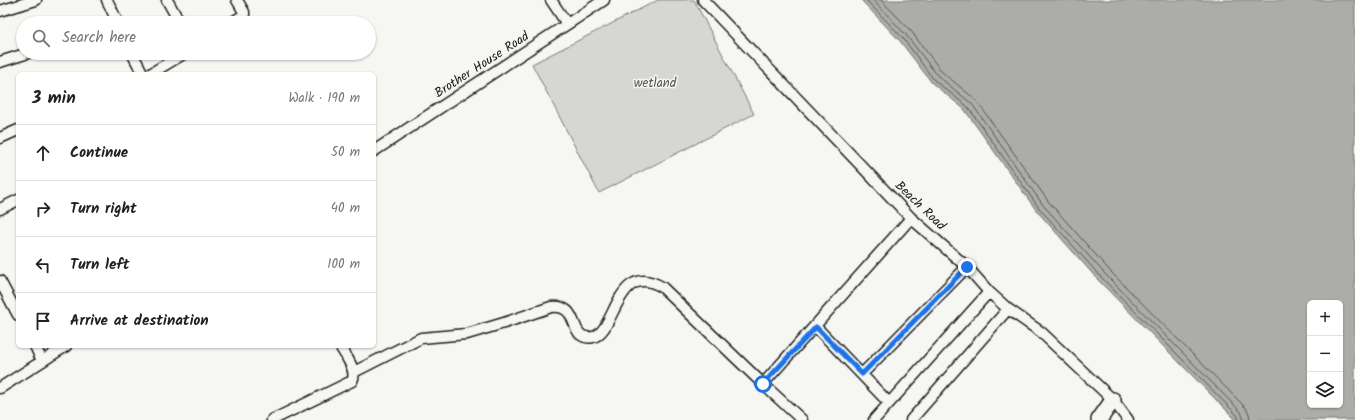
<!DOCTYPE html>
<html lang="en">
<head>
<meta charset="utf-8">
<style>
  body { margin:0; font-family:Kalam,sans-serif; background:#f6f6f6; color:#222 }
  .controls { position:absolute; right:12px; bottom:12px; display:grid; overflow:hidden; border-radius:6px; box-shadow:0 1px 3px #0004 }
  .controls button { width:36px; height:36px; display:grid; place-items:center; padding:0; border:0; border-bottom:1px solid #e0e0e0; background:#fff; color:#222; font:20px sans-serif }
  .stop { position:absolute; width:12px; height:12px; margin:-9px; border:3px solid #1a73e8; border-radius:50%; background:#fff }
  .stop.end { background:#1a73e8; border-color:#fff; box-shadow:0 1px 4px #0008 }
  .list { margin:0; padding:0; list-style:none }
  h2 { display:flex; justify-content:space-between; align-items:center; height:52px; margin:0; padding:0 16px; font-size:17px }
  h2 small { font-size:13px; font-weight:400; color:#767676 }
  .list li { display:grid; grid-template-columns:26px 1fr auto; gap:12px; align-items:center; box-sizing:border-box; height:56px; padding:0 16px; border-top:1px solid #e0e0e0 }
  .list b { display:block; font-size:15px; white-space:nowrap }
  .list em { font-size:13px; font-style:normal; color:#767676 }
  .icon { flex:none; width:22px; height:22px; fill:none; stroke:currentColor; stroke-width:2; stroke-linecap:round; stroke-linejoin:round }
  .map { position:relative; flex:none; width:1355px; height:420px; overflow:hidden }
  .search { position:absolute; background:#fff; box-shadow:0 1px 3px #0004; left:16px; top:16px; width:360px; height:44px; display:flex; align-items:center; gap:10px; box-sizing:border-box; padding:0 14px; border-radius:22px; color:#767676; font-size:15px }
  .panel { position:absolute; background:#fff; box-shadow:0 1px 3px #0004; left:16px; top:72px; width:360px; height:276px; border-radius:6px }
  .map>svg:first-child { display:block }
  .green { fill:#d6d6d2; stroke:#797977 }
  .water { fill:#acaca9; stroke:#727271; fill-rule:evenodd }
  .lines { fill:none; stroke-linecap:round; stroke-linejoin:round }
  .shore { stroke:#565654; stroke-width:1 }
  .minor-casing { stroke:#1c1c1c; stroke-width:13 }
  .primary-casing { stroke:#1c1c1c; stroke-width:18 }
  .minor { stroke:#f6f6f2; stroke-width:10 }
  .primary { stroke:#f6f6f2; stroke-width:15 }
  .route { stroke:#1a73e8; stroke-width:5 }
  .labels { text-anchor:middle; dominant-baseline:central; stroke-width:3; stroke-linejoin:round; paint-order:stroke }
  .street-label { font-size:13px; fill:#1c1c1c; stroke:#f6f6f2 }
  .park-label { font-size:13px; fill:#545453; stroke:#f6f6f2 }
</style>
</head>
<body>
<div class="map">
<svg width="1355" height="420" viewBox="0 0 1355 420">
  <rect width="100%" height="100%" fill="#f6f6f2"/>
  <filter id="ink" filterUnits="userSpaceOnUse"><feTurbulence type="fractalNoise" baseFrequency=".025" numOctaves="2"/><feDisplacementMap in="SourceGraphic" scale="8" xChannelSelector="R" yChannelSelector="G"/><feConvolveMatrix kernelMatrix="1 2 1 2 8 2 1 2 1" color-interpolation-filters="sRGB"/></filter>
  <g filter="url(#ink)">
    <!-- green -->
    <path class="green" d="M658 0H694L754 114 599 193 532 64Z"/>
    <!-- water -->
    <path class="water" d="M861 0H1355V420H1236L1099 281 1036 210 964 109 932 83 900 41ZM1310 303H1340V405H1310Z"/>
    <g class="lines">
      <!-- shore -->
      <path class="shore" d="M866 0 903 38 934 80 968 107 1039 208 1102 278 1237 415 1239 420
        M873 0 906 35 938 76 972 104 1043 205 1106 275 1241 412 1244 420
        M881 0 911 31 942 72 976 100 1048 201 1110 271 1246 408 1249 414 1250 420"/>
      <!-- minor casing -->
      <g class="minor-casing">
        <path id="minor" d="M107 0 118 23
          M167 0 180 23
          M551 0 567 24
          M703 0 911 218 967 267 989 292 1008 309 1041 332 1113 400 1128 420
          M0 11 36 0
          M231 23 244 15V12L237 0
          M132 53 143 74
          M0 62 28 53
          M150 74 185 53
          M0 138 18 130
          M374 151 604 0
          M0 209 18 200
          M0 281 18 315
          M816 327 889 403
          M35 346 42 361
          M354 372 421 338 467 334 504 323 551 307C582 303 567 342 593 337 616 332 616 260 662 287L763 384
          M862 374 967 267
          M0 388 66 346
          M272 420 352 381C358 371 345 355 340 346
          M802 420 763 384 911 218
          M874 420 989 292
          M911 420 1008 309"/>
      </g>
      <!-- primary casing -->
      <g class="primary-casing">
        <path id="primary" d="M1099 420 1113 400"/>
      </g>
      <!-- minor -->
      <use href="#minor" class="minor"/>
      <!-- primary -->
      <use href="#primary" class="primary"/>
    </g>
  </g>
  <g class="lines" filter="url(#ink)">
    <!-- route -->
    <path class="route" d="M763 384 816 327 862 374 967 267"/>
  </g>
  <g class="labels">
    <!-- street labels -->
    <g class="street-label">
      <text transform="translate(482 65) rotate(-33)">Brother House Road</text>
      <text transform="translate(920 206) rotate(44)">Beach Road</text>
    </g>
    <!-- park labels -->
    <g class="park-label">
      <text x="655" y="83">wetland</text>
    </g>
  </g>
</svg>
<div class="controls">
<button>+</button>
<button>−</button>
<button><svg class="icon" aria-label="layers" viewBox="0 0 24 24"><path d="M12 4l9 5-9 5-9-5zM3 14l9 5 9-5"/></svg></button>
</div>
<div class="stop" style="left:763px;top:384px"></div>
<div class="stop end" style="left:967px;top:267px"></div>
<div class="search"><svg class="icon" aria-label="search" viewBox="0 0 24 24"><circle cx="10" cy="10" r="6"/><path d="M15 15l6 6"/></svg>Search here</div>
<section class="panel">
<h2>3 min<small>Walk · 190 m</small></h2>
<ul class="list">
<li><svg class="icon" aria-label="ahead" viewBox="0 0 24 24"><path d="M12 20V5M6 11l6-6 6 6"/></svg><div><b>Continue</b></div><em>50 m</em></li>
<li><svg class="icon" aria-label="right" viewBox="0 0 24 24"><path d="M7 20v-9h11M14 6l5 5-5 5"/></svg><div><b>Turn right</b></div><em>40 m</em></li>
<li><svg class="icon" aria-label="left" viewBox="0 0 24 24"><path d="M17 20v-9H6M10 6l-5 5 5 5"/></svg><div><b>Turn left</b></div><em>100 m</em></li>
<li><svg class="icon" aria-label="arrive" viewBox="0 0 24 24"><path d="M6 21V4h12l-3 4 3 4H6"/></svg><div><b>Arrive at destination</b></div></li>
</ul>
</section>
</div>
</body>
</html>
